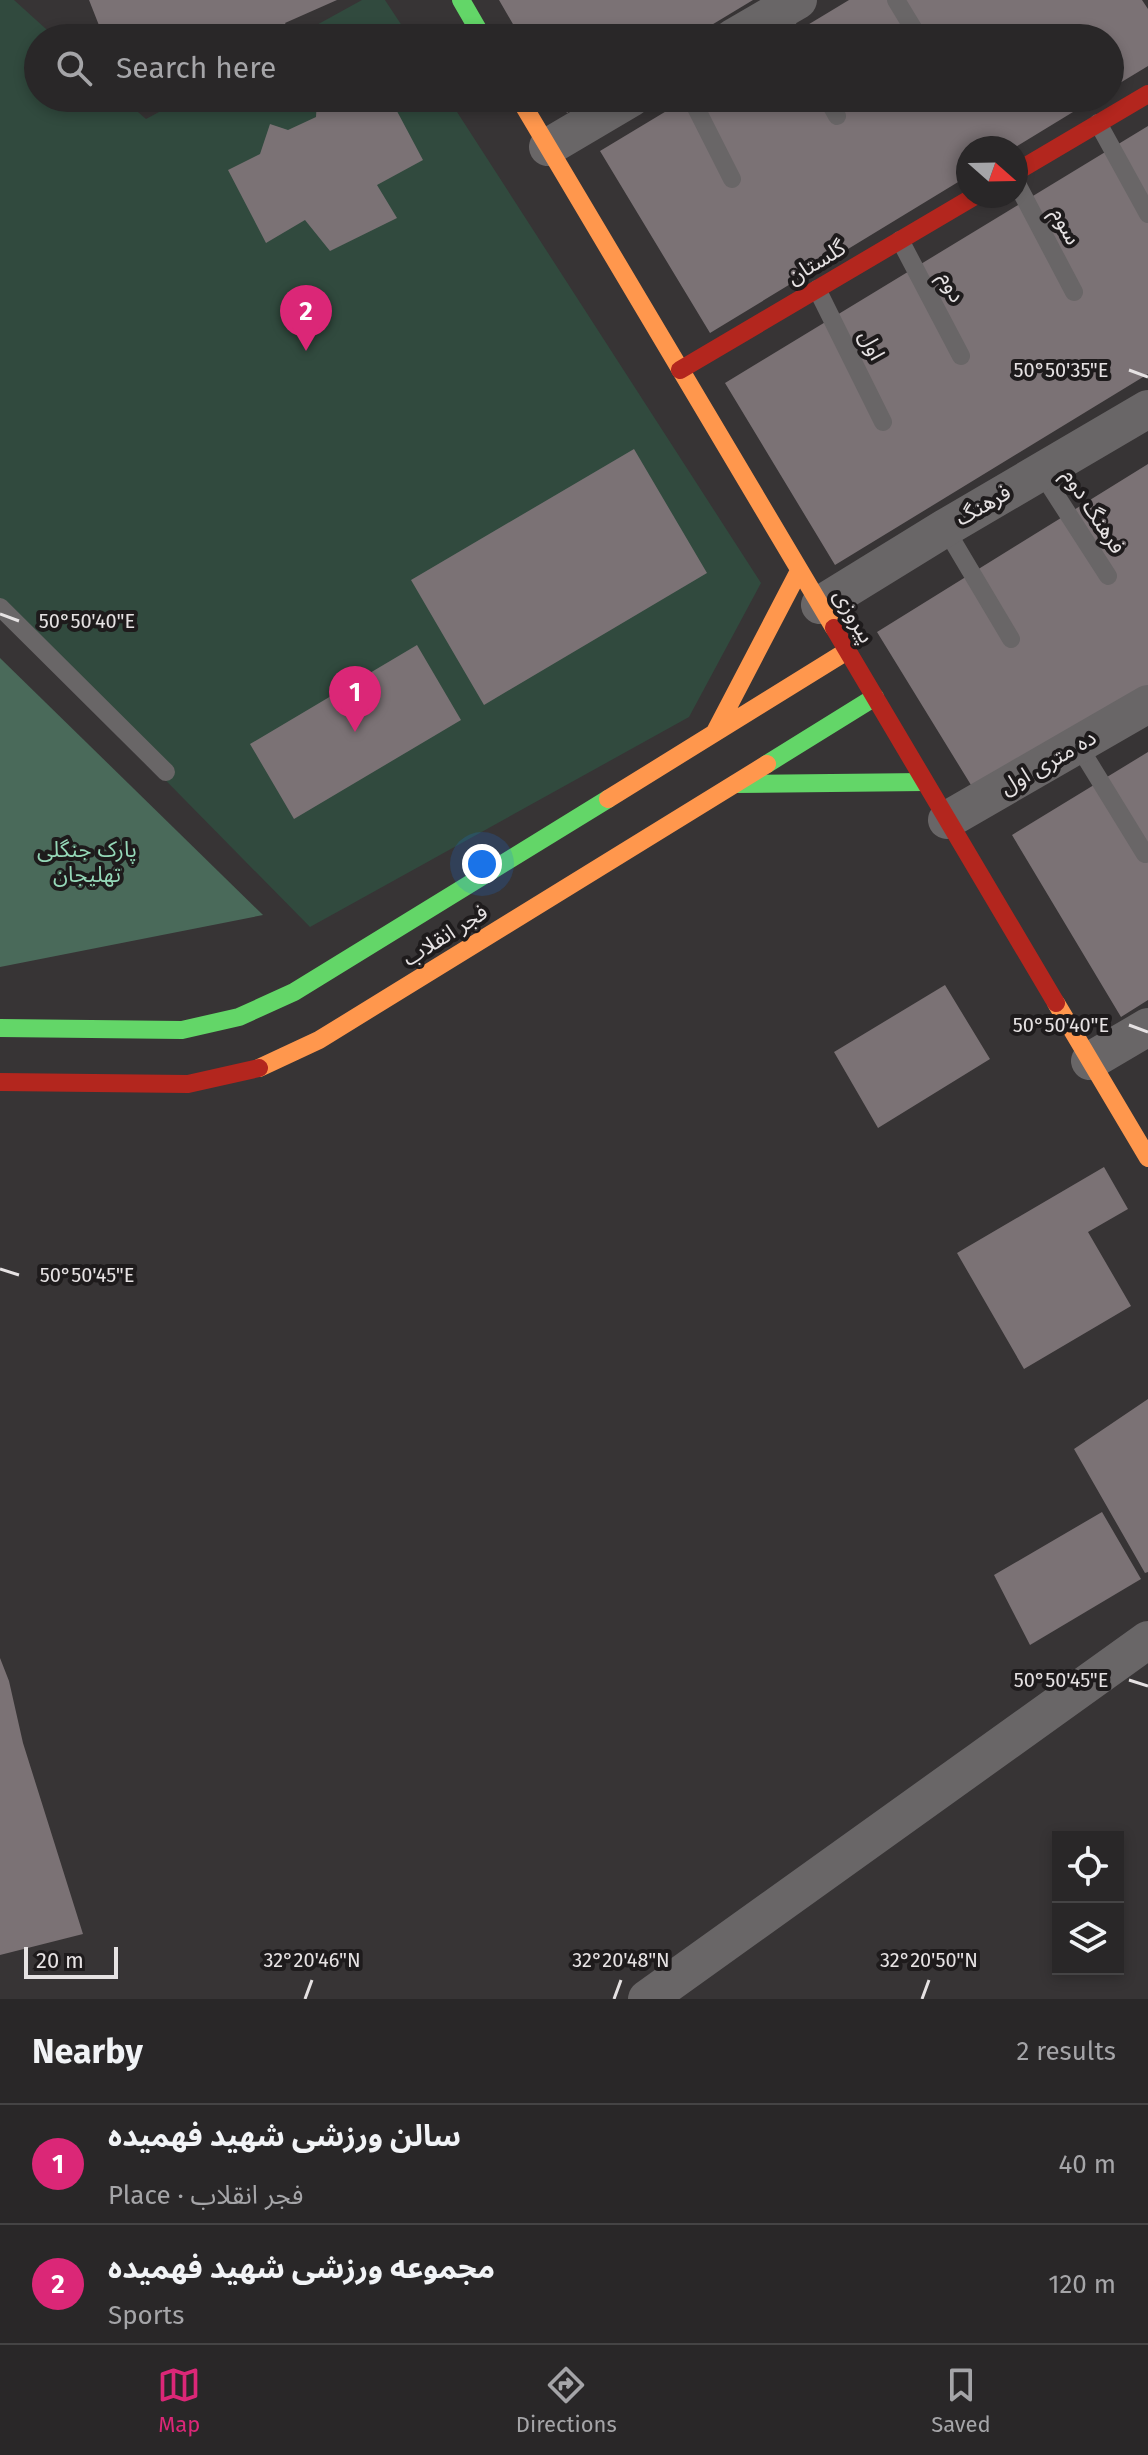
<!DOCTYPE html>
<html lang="en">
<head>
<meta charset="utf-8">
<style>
  body { margin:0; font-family:"Fira Sans","Noto Sans Arabic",sans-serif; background:#353334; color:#f1f3f6 }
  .controls { position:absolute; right:24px; bottom:24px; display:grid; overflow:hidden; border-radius:0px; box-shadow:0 4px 12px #0003 }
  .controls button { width:72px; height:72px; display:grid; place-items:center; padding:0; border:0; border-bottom:2px solid #454445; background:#292728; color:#f1f3f6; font:40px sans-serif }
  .compass { position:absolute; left:956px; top:136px; width:72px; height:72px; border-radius:50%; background:#292728; box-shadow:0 4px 12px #0003; rotate:110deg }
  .scale { position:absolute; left:24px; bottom:20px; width:94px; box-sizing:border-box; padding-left:8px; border:4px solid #e6e2e3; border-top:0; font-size:22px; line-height:28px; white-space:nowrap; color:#e6e2e3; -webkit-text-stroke:6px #1e1b1c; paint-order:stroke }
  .you { position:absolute; left:482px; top:864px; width:28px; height:28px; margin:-20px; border:6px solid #fff; border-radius:50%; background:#1a73e8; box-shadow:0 0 0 12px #1a73e833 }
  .badge { display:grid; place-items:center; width:52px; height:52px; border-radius:50%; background:#db2777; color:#fff; font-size:26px; font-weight:700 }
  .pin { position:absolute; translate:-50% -66px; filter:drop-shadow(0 2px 4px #0008) }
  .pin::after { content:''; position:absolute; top:42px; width:28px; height:24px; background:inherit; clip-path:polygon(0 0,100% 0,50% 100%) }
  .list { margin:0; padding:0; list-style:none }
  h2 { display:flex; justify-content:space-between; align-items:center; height:104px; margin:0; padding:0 32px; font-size:34px }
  h2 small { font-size:26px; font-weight:400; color:#a5a5a8 }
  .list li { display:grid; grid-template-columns:52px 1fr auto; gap:24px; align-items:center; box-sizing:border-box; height:120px; padding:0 32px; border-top:2px solid #454445 }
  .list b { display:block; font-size:30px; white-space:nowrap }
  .list p { margin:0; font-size:26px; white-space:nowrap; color:#a5a5a8 }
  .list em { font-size:26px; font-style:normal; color:#a5a5a8 }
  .icon { flex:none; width:44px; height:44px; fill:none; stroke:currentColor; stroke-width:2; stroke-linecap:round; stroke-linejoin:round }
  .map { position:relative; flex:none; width:1148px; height:1999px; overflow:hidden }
  .search { position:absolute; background:#292728; box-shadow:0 4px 12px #0003; left:24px; right:24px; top:24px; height:88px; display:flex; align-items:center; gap:20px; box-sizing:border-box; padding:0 28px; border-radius:44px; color:#a5a5a8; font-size:30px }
  .sheet { height:344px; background:#292728 }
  nav { display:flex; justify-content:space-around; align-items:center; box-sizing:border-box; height:112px; border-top:2px solid #454445; background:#292728; font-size:22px; color:#a5a5a8 }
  nav a { display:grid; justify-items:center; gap:4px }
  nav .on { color:#db2777 }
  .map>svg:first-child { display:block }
  .green { fill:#314a3e }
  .forest { fill:#4a6a5a }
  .building { fill:#7b7275 }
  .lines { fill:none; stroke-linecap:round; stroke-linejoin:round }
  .lane { stroke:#696667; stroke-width:18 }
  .street { stroke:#696667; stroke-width:38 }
  .fast { stroke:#63d668; stroke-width:18 }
  .slow { stroke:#ff974d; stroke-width:18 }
  .jam { stroke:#b3261e; stroke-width:18 }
  .ticks { fill:none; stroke:#e6e2e3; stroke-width:3 }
  .labels { text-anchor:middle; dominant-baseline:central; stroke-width:8; stroke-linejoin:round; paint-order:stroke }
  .street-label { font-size:22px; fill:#e6e2e3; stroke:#1e1b1c }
  .park-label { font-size:22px; fill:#95d8b8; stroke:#1e1b1c }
  .ticks-label { font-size:20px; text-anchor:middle; fill:#e6e2e3; stroke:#1e1b1c; stroke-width:8; stroke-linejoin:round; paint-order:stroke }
</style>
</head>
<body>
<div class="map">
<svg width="1148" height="1999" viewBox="0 0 1148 1999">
  <rect width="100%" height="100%" fill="#373435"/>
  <!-- green -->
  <path class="green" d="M0 0H14L56 38H38V98H122L146 119 185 98H448L761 583 689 717 310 927 0 612Z
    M362 0H385L410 38H293Z"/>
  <!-- forest -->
  <path class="forest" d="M0 658 263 915 0 967Z"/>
  <!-- building -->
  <path class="building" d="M89 0H337L285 23 288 28 267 38H104Z
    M499 0H753L690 38H521Z
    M849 0H1142L1148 9V66L1110 89V38H786Z
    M317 98H329L350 105 362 98H390L423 160 377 185 397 218 330 251 305 220 266 243 228 170 260 154 270 124 288 130 316 117Z
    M557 98H591L567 113Z
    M688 98H1096L1014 148H968V176L710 333 600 151Z
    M1148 126V374L835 565 725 383Z
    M634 449 707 573 484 705 411 580Z
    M1148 464V694L979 798 877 632Z
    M417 645 461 720 294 819 250 744Z
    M1148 752V1000L1121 1017 1012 835Z
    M945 985 990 1059 878 1128 834 1052Z
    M1104 1167 1128 1209 1088 1232 1131 1306 1024 1369 957 1253Z
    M1148 1399V1572L1145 1573 1074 1449Z
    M1102 1512 1141 1579 1030 1645 994 1575Z
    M0 1658 9 1681 23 1743 83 1934 0 1955Z"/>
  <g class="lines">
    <!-- lane -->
    <path class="lane" d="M896 0 919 38
      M779 11 794 38
      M691 98 732 179
      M827 98 837 116
      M1098 123 1148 214
      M1016 182 1074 292
      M900 240 961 356
      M817 289 883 422
      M1041 472 1108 576
      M945 528 1011 639
      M0 607 166 772
      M1078 745 1145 854"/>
    <!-- street -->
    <path class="street" d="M733 38 798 0
      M548 147 631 98
      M820 605 945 528 1148 409
      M947 820 1148 704
      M1090 1061 1148 1027
      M647 1999 1148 1640"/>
    <!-- fast -->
    <path class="fast" d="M461 0 483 38
      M767 764 875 697
      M736 784 924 782
      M0 1028 182 1030 239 1017 294 992 608 799"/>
    <!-- slow -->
    <path class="slow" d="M519 98 834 628
      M715 732 799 571
      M608 799 847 651
      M1056 1003 1148 1158
      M259 1068 319 1040 767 764"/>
    <!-- jam -->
    <path class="jam" d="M1016 172 1148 94
      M680 370 975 196
      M834 628 1056 1003
      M0 1082 188 1084 259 1068"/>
  </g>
  <!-- ticks -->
  <path class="ticks" d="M1129 370 1148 377M0 614 19 621M1129 1025 1148 1032M0 1269 19 1275M1129 1680 1148 1686M305 1999 312 1980M614 1999 621 1980M922 1999 929 1980"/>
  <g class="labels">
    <!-- street labels -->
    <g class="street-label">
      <text transform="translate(1066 226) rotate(62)">سوم</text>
      <text transform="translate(816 262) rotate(-31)">گلستان</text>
      <text transform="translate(952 287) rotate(63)">دوم</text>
      <text transform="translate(872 345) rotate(63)">اول</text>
      <text transform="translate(983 505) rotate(-30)">فرهنگ</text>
      <text transform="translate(1094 511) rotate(57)">فرهنگ دوم</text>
      <text transform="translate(854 616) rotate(60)">پیروزی</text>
      <text transform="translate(1048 762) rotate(-30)">ده متری اول</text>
      <text transform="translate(445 935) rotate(-32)">فجر انقلاب</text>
    </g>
    <!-- park labels -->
    <g class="park-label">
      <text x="87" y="849">پارک جنگلی<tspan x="87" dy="25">تهلیجان</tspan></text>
    </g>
  </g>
  <g class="ticks-label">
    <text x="1061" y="377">50°50'35"E</text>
    <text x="87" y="628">50°50'40"E</text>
    <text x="1061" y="1032">50°50'40"E</text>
    <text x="87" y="1282">50°50'45"E</text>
    <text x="1061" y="1687">50°50'45"E</text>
    <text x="312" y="1967">32°20'46"N</text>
    <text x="621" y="1967">32°20'48"N</text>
    <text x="929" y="1967">32°20'50"N</text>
  </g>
</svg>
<div class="controls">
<button><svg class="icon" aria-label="locate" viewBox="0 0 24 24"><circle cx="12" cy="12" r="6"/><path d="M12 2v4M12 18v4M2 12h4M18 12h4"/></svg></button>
<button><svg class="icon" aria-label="layers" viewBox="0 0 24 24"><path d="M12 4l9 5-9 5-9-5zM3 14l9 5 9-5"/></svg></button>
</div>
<svg class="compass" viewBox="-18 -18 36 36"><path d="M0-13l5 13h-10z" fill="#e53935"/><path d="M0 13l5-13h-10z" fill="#a5a5a8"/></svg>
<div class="scale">20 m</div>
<div class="you"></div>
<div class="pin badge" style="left:355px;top:732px">1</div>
<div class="pin badge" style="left:306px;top:351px">2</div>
<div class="search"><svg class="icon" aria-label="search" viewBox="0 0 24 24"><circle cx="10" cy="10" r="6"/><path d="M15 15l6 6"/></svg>Search here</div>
</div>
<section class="sheet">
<h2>Nearby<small>2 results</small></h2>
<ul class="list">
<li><span class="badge">1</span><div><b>سالن ورزشی شهید فهمیده</b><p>Place · فجر انقلاب</p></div><em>40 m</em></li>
<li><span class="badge">2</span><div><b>مجموعه ورزشی شهید فهمیده</b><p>Sports</p></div><em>120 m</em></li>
</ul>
</section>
<nav>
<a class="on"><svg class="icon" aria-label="map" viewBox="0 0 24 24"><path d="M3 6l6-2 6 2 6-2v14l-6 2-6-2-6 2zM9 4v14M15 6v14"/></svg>Map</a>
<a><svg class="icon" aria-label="directions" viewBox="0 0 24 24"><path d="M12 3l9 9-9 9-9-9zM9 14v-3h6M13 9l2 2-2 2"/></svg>Directions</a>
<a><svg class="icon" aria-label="saved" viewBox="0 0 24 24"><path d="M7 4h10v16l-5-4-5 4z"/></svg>Saved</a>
</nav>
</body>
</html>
